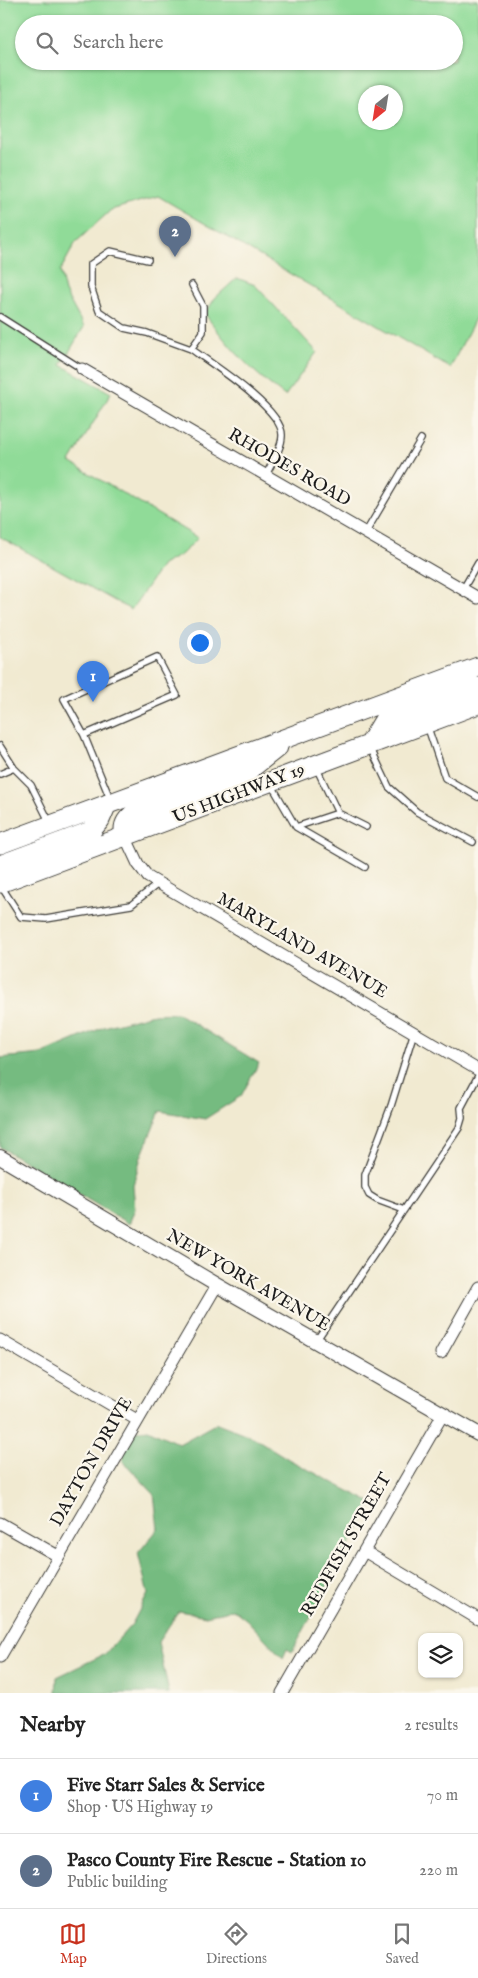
<!DOCTYPE html>
<html lang="en">
<head>
<meta charset="utf-8">
<style>
  body { margin:0; font-family:"IM FELL English",serif; background:#f2f2f2; color:#222 }
  .controls { position:absolute; right:15px; bottom:15px; display:grid; overflow:hidden; border-radius:10px; box-shadow:0 1px 4px #0004 }
  .controls button { width:45px; height:45px; display:grid; place-items:center; padding:0; border:0; border-bottom:1px solid #e0e0e0; background:#fff; color:#222; font:25px sans-serif }
  .compass { position:absolute; left:358px; top:85px; width:45px; height:45px; border-radius:50%; background:#fff; box-shadow:0 1px 4px #0004; rotate:210deg }
  .you { position:absolute; left:199px; top:642px; width:18px; height:18px; margin:-12px; border:4px solid #fff; border-radius:50%; background:#1a73e8; box-shadow:0 0 0 8px #1a73e833 }
  .badge { display:grid; place-items:center; width:32px; height:32px; border-radius:50%; background:#c8321e; color:#fff; font-size:16px; font-weight:700 }
  .pin { position:absolute; translate:-50% -41px; filter:drop-shadow(0 1px 2px #0008) }
  .pin::after { content:''; position:absolute; top:26px; width:18px; height:15px; background:inherit; clip-path:polygon(0 0,100% 0,50% 100%) }
  .list { margin:0; padding:0; list-style:none }
  h2 { display:flex; justify-content:space-between; align-items:center; height:65px; margin:0; padding:0 20px; font-size:21px }
  h2 small { font-size:16px; font-weight:400; color:#767676 }
  .list li { display:grid; grid-template-columns:32px 1fr auto; gap:15px; align-items:center; box-sizing:border-box; height:75px; padding:0 20px; border-top:1px solid #e0e0e0 }
  .list b { display:block; font-size:19px; white-space:nowrap }
  .list p { margin:0; font-size:16px; white-space:nowrap; color:#767676 }
  .list em { font-size:16px; font-style:normal; color:#767676 }
  .icon { flex:none; width:28px; height:28px; fill:none; stroke:currentColor; stroke-width:2; stroke-linecap:round; stroke-linejoin:round }
  .map { position:relative; flex:none; width:478px; height:1693px; overflow:hidden }
  .search { position:absolute; background:#fff; box-shadow:0 1px 4px #0004; left:15px; right:15px; top:15px; height:55px; display:flex; align-items:center; gap:12px; box-sizing:border-box; padding:0 18px; border-radius:28px; color:#767676; font-size:19px }
  .sheet { height:215px; background:#fff }
  nav { display:flex; justify-content:space-around; align-items:center; box-sizing:border-box; height:70px; border-top:1px solid #e0e0e0; background:#fff; font-size:14px; color:#767676 }
  nav a { display:grid; justify-items:center; gap:2px }
  nav .on { color:#c8321e }
  .map>svg:first-child { display:block }
  .green { fill:#90db98; stroke:#567c5a; fill-rule:evenodd }
  .forest { fill:#74bb80; stroke:#486c4e }
  .lines { fill:none; stroke-linecap:round; stroke-linejoin:round }
  .service-casing { stroke:#3c3b37; stroke-width:8 }
  .minor-casing { stroke:#3c3b37; stroke-width:13 }
  .tertiary-casing { stroke:#3c3b37; stroke-width:16 }
  .trunk-casing { stroke:#3c3b37; stroke-width:21 }
  .service { stroke:#fff; stroke-width:5.5 }
  .minor { stroke:#fff; stroke-width:11 }
  .tertiary { stroke:#fff; stroke-width:14 }
  .trunk { stroke:#fff; stroke-width:19 }
  .labels { text-anchor:middle; dominant-baseline:central; stroke-width:4.5; stroke-linejoin:round; paint-order:stroke }
  .street-label { font-size:18px; fill:#1c1c1c; stroke:#fbf7ec }
</style>
</head>
<body>
<div class="map">
<svg width="478" height="1693" viewBox="0 0 478 1693">
  <rect width="100%" height="100%" fill="#fbf7ec"/>
  <filter id="ink" filterUnits="userSpaceOnUse"><feTurbulence type="fractalNoise" baseFrequency=".02" numOctaves="2"/><feDisplacementMap in="SourceGraphic" scale="10" xChannelSelector="R" yChannelSelector="G"/><feConvolveMatrix kernelMatrix="1 2 1 2 8 2 1 2 1" color-interpolation-filters="sRGB"/></filter>
  <filter id="wash" filterUnits="userSpaceOnUse"><feTurbulence type="fractalNoise" baseFrequency=".0096" numOctaves="4" result="noise"/><feDisplacementMap in="SourceGraphic" scale="20" xChannelSelector="R" yChannelSelector="G"/><feGaussianBlur stdDeviation="1.12" result="paint"/><feColorMatrix in="noise" values="0 0 0 0 0 0 0 0 0 0 0 0 0 0 0 0 0 1.4 0 .05"/><feComposite in="paint" operator="in"/></filter>
  <g filter="url(#wash)">
    <rect width="100%" height="100%" fill="#f1ead1"/>
    <!-- green -->
    <path class="green" d="M0 0H478V313L450 368 158 196 111 210 76 242 60 271 65 292 84 327 61 365 111 393 70 462 198 538 182 554 162 565 131 610 0 537ZM24 24H454V61H24ZM366 92H396V122H366Z
      M237 278 255 285 317 352 285 396C252 372 229 348 205 314L215 298Z"/>
    <!-- forest -->
    <path class="forest" d="M177 1013 259 1063 241 1096 205 1119 160 1111 141 1157 133 1185 135 1209 129 1224 0 1147V1058L41 1054 104 1027 153 1014Z
      M217 1423 253 1437 290 1460 372 1503 292 1652 287 1649 283 1658 247 1620 233 1609 206 1616 179 1611 158 1642 169 1693H56L57 1677 105 1654 132 1624 148 1594 138 1553 158 1529 154 1494 123 1461 125 1433 148 1429 179 1444Z"/>
  </g>
  <g filter="url(#ink)">
    <g class="lines">
      <!-- service casing -->
      <g class="service-casing">
        <path id="service" d="M148 260 110 251 91 264V287L99 311 124 328 147 333 191 349 203 332V306L192 285
          M0 317 82 369
          M191 349C212 364 284 410 282 436 282 448 271 464 266 475
          M366 532 421 439
          M463 589 478 563
          M427 725 445 778 478 797
          M84 735 64 699 157 657 177 695 84 735 111 801
          M0 746 14 768 31 785 50 823
          M370 747 389 787 417 812 473 842
          M316 767 338 813 366 827
          M0 774 14 768
          M271 784 296 827 365 867
          M296 827 338 813
          M1 886 21 917 46 919 131 905 159 883
          M404 1210 377 1200 369 1195 365 1187V1175L391 1106 414 1032
          M316 1341 459 1128 462 1118 461 1108 478 1076"/>
      </g>
      <!-- minor casing -->
      <g class="minor-casing">
        <path id="minor" d="M82 369 478 598
          M125 836 138 864 148 877 478 1070
          M0 1340 137 1420
          M441 1353 478 1287
          M0 1523 58 1556
          M364 1551 478 1619
          M0 1657 217 1285
          M282 1693 443 1414"/>
      </g>
      <!-- tertiary casing -->
      <g class="tertiary-casing">
        <path id="tertiary" d="M0 1157 217 1285 478 1434"/>
      </g>
      <!-- trunk casing -->
      <g class="trunk-casing">
        <path id="trunk" d="M369 745 384 720 478 687
          M125 836C122 826 126 819 135 813L249 770 278 747
          M0 844 478 667
          M0 865 91 831 100 820 107 804
          M0 883 478 704"/>
      </g>
      <!-- service -->
      <use href="#service" class="service"/>
      <!-- minor -->
      <use href="#minor" class="minor"/>
      <!-- tertiary -->
      <use href="#tertiary" class="tertiary"/>
      <!-- trunk -->
      <use href="#trunk" class="trunk"/>
    </g>
  </g>
  <g class="labels">
    <!-- street labels -->
    <g class="street-label">
      <text transform="translate(289 468) rotate(30)">RHODES ROAD</text>
      <text transform="translate(239 794) rotate(-21)">US HIGHWAY 19</text>
      <text transform="translate(302 946) rotate(30)">MARYLAND AVENUE</text>
      <text transform="translate(248 1281) rotate(30)">NEW YORK AVENUE</text>
      <text transform="translate(92 1462) rotate(-60)">DAYTON DRIVE</text>
      <text transform="translate(347 1545) rotate(-60)">REDFISH STREET</text>
    </g>
  </g>
</svg>
<div class="controls">
<button><svg class="icon" aria-label="layers" viewBox="0 0 24 24"><path d="M12 4l9 5-9 5-9-5zM3 14l9 5 9-5"/></svg></button>
</div>
<svg class="compass" viewBox="-18 -18 36 36"><path d="M0-13l5 13h-10z" fill="#e53935"/><path d="M0 13l5-13h-10z" fill="#767676"/></svg>
<div class="you"></div>
<div class="pin badge" style="left:93px;top:702px;background:#3f7fe0">1</div>
<div class="pin badge" style="left:175px;top:257px;background:#5c6f8a">2</div>
<div class="search"><svg class="icon" aria-label="search" viewBox="0 0 24 24"><circle cx="10" cy="10" r="6"/><path d="M15 15l6 6"/></svg>Search here</div>
</div>
<section class="sheet">
<h2>Nearby<small>2 results</small></h2>
<ul class="list">
<li><span class="badge" style="background:#3f7fe0">1</span><div><b>Five Starr Sales &amp; Service</b><p>Shop · US Highway 19</p></div><em>70 m</em></li>
<li><span class="badge" style="background:#5c6f8a">2</span><div><b>Pasco County Fire Rescue - Station 10</b><p>Public building</p></div><em>220 m</em></li>
</ul>
</section>
<nav>
<a class="on"><svg class="icon" aria-label="map" viewBox="0 0 24 24"><path d="M3 6l6-2 6 2 6-2v14l-6 2-6-2-6 2zM9 4v14M15 6v14"/></svg>Map</a>
<a><svg class="icon" aria-label="directions" viewBox="0 0 24 24"><path d="M12 3l9 9-9 9-9-9zM9 14v-3h6M13 9l2 2-2 2"/></svg>Directions</a>
<a><svg class="icon" aria-label="saved" viewBox="0 0 24 24"><path d="M7 4h10v16l-5-4-5 4z"/></svg>Saved</a>
</nav>
</body>
</html>
